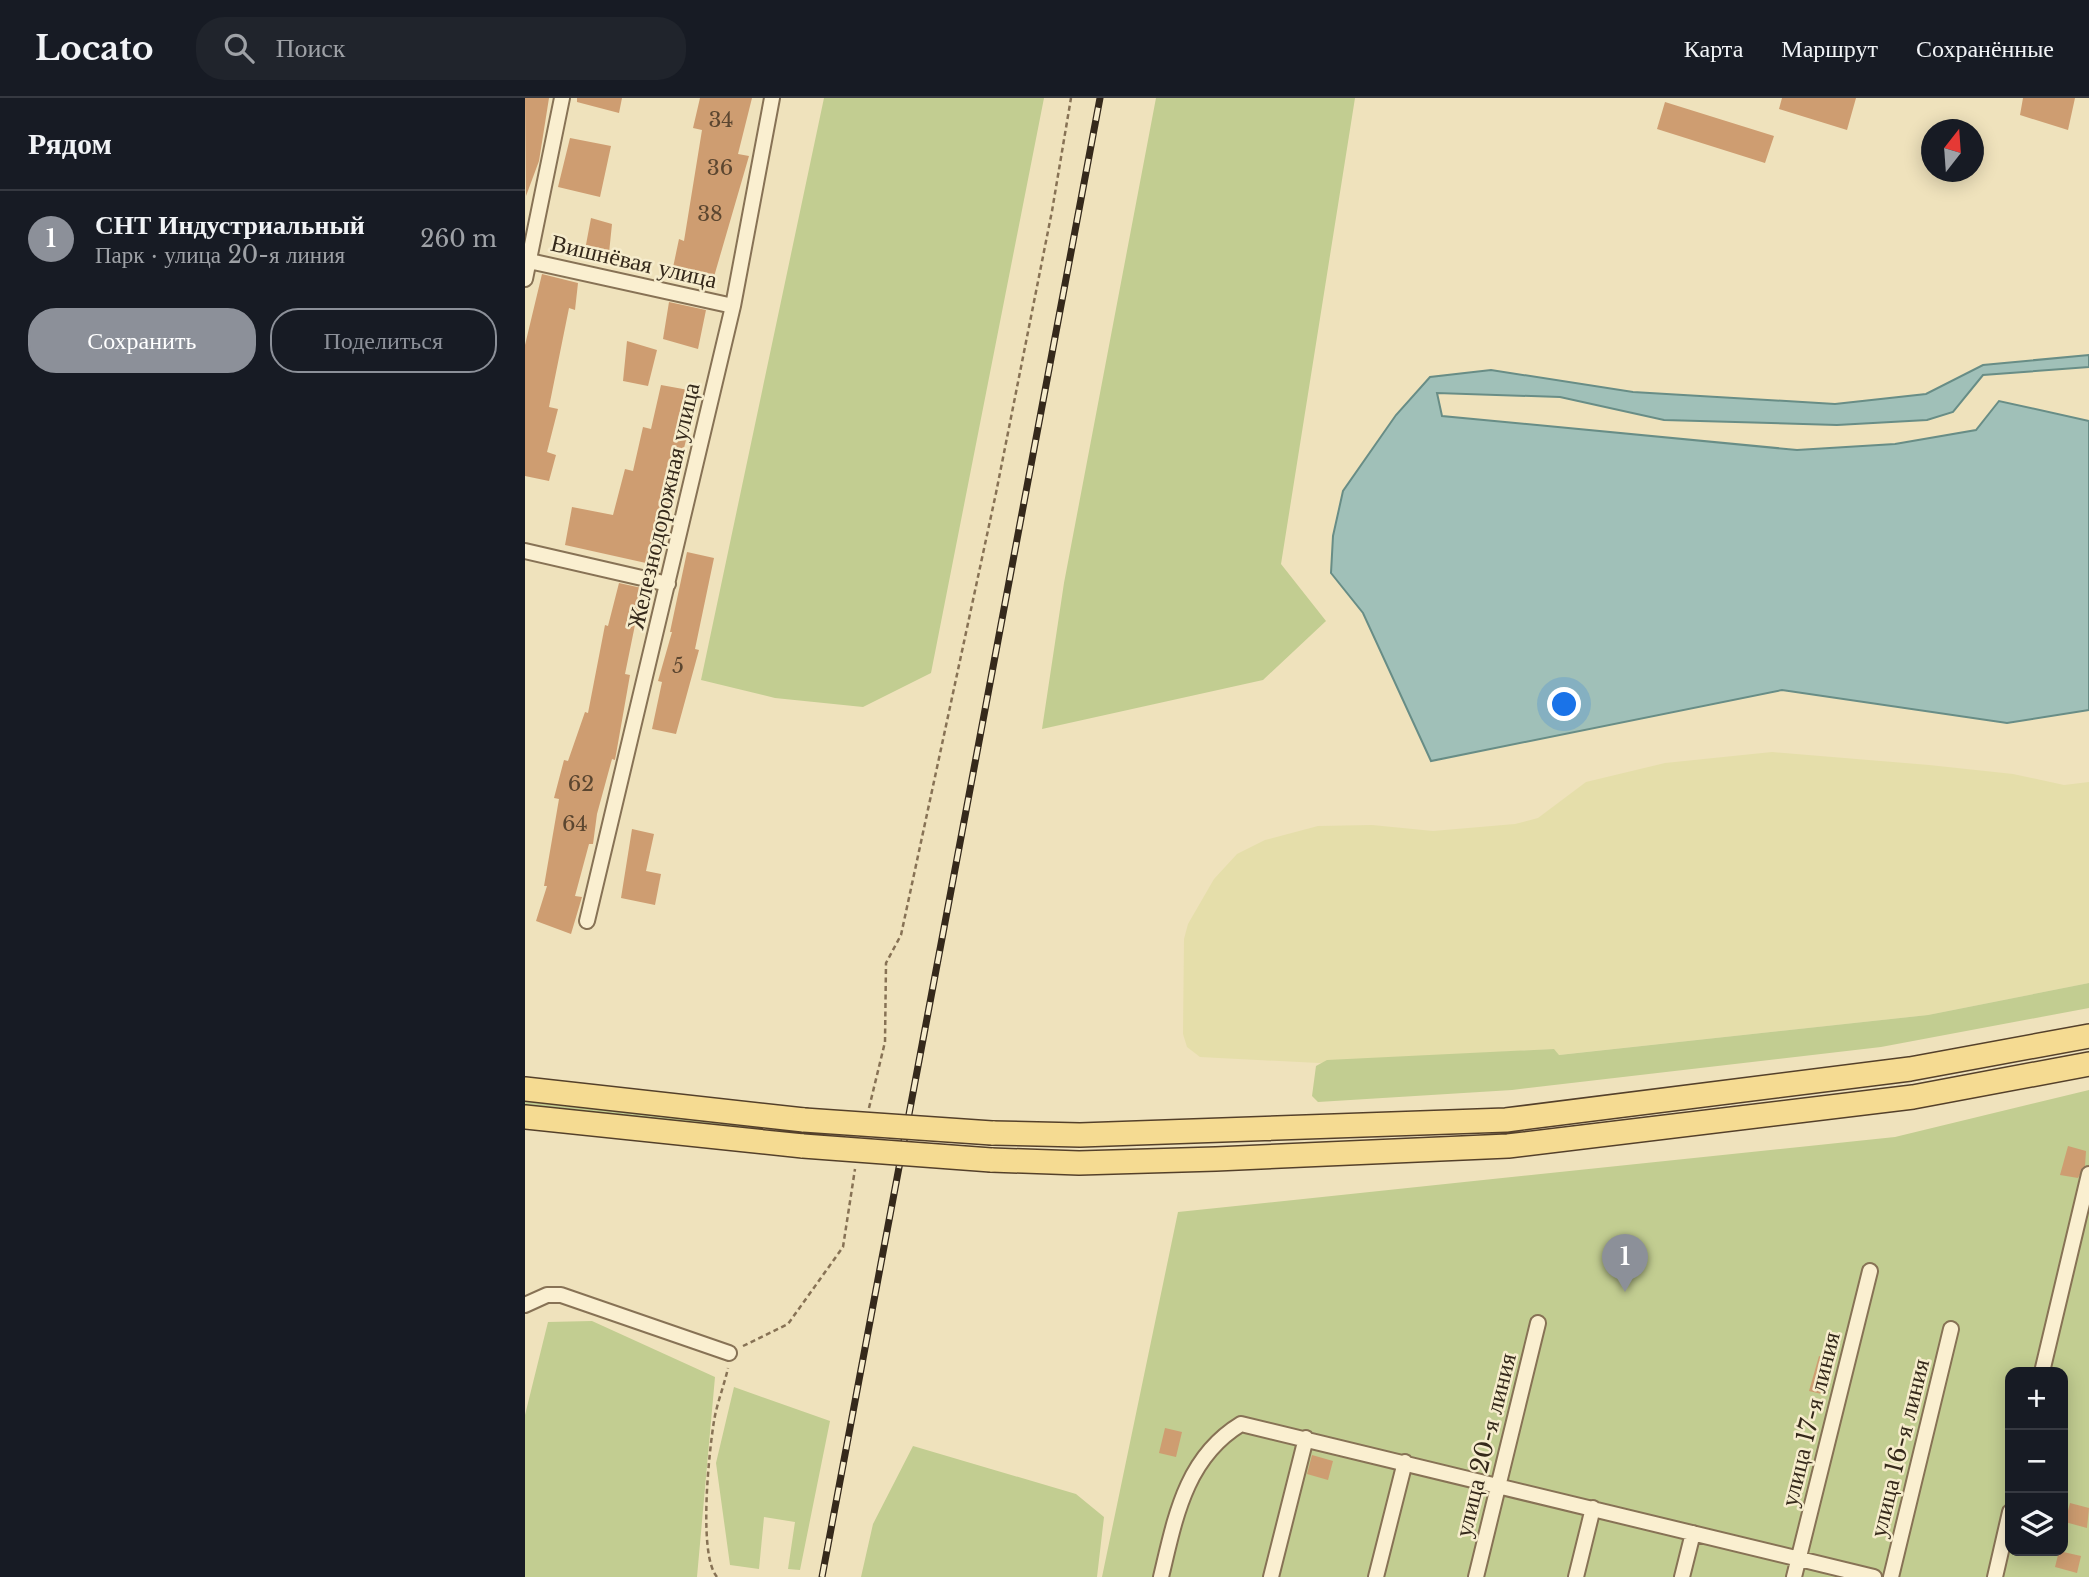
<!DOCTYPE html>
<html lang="ru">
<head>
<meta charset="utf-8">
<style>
  body { margin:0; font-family:"Libre Baskerville",serif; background:#20242c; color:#f1f3f6 }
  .controls { position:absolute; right:21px; bottom:21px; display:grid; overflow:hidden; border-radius:14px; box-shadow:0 4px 18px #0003 }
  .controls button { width:63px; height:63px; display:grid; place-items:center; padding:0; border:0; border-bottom:2px solid #363941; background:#171b24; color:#f1f3f6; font:35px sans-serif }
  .compass { position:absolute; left:1396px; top:21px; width:63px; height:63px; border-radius:50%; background:#171b24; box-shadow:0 4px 18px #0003; rotate:17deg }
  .you { position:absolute; left:1040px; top:607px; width:24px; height:24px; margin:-18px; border:5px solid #fff; border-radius:50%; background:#1a73e8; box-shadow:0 0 0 10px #1a73e833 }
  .badge { display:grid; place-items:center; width:46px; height:46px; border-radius:50%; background:#8c9099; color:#fff; font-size:23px; font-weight:700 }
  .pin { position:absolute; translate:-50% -58px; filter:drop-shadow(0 2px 4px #0008) }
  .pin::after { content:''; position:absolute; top:37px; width:24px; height:21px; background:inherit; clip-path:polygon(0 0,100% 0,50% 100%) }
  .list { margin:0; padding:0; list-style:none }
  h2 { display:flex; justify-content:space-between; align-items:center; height:91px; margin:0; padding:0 28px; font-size:30px }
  h2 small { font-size:23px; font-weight:400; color:#9ea1a6 }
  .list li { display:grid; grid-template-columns:46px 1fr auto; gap:21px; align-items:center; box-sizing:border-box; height:98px; padding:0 28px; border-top:2px solid #363941 }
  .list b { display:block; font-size:26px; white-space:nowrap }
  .list p { margin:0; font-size:23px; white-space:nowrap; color:#9ea1a6 }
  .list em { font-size:23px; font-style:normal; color:#9ea1a6 }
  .actions { display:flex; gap:14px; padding:21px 28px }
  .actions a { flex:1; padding:16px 0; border:2px solid #8c9099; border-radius:28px; text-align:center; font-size:24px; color:#8c9099 }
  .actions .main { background:#8c9099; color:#fff }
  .icon { flex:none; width:38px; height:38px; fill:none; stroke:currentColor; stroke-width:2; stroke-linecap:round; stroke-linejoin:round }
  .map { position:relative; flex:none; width:1564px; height:1479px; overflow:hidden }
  header { display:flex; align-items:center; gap:42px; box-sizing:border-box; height:98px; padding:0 35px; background:#171b24; border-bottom:2px solid #363941 }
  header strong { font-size:33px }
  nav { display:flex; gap:38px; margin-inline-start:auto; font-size:24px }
  .search { width:490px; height:63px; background:#20242c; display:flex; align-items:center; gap:18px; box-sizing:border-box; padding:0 24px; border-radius:28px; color:#9ea1a6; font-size:26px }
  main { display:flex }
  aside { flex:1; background:#171b24 }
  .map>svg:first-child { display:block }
  .farmland { fill:#e5deaa }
  .green { fill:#c2cd91; fill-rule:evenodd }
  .water { fill:#a0c0b8; stroke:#688d86; stroke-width:2 }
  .building { fill:#ce9d71 }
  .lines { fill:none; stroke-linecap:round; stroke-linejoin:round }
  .street-casing { stroke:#877255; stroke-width:18 }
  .primary-casing { stroke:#54402a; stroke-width:26 }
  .path { stroke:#877255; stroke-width:2.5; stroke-dasharray:5 3.5; stroke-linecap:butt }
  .street { stroke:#faefd0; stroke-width:14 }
  .primary { stroke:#f5db92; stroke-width:23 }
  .rail-casing { stroke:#35291b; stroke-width:7 }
  .rail { stroke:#f6eccc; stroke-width:4.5; stroke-dasharray:13; stroke-linecap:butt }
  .primary-bridge-casing { stroke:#54402a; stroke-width:26; stroke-linecap:butt }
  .primary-bridge { stroke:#f5db92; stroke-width:23 }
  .labels { text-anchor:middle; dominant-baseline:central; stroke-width:5; stroke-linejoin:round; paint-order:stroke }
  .number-label { font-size:21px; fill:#5b4630 }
  .street-label { font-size:24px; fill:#35291b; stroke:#f6eccc }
</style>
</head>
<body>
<header>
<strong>Locato</strong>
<div class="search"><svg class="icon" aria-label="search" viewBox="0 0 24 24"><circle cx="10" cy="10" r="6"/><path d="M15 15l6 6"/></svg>Поиск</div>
<nav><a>Карта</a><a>Маршрут</a><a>Сохранённые</a></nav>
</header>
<main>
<aside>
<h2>Рядом<small></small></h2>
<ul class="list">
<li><span class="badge">1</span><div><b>СНТ Индустриальный</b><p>Парк · улица 20-я линия</p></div><em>260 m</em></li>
</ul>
<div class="actions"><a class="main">Сохранить</a><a>Поделиться</a></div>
</aside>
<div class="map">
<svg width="1564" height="1479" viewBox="0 0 1564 1479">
  <rect width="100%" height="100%" fill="#efe2bc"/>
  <!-- farmland -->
  <path class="farmland" d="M1247 654 1404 667 1488 676 1539 687 1564 684V885L1403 917 1033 957 1028 951 794 965 675 959 662 949 658 936 659 841 663 826 689 781 712 756 740 742 793 728 847 727 908 733 990 726 1013 720 1061 684 1140 665Z"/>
  <!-- green -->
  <path class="green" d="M299 0H519L406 575 338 609 250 600 176 582Z
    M631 0H830L756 466 801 523 738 582 517 631 539 485Z
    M1564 885V910L1356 949 987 992 793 1004 787 998 791 968 802 962 1029 951 1034 957 1403 917Z
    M1564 992V1479H577L653 1114 1370 1039ZM1485 1274H1538V1453H1485Z
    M0 1003 222 1028V1035L0 1012Z
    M67 1223 190 1279 172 1479H0V1317L23 1224Z
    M209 1289 305 1323 275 1472 263 1471 270 1424 239 1419 234 1471 205 1467 191 1365Z
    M388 1348 551 1396 579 1419 572 1479H336L348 1426Z"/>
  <!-- water -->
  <path class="water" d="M1564 257V269L1458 277 1428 314 1402 322 1312 327 1139 322 1035 299 912 295 917 318 1272 352 1370 346 1451 332 1474 303 1564 323V612L1482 625 1257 592 906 663 838 515 806 475 808 438 818 393 871 317 905 279 966 272 1108 294 1310 306 1401 296 1458 267Z"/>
  <!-- building -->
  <path class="building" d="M0 0H24L14 63 1 98Z
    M52 0H97L94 15 52 4Z
    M175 0H227L213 56 224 58 186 189 146 179 154 141 159 143 177 32 168 30Z
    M1257 0H1331L1322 32 1254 11Z
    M1498 0H1550L1543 32 1495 17Z
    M1140 4 1249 38 1240 65 1132 31Z
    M45 40 86 48 75 99 33 89Z
    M66 120 87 126 84 155 60 152Z
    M17 176 53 185 50 212 44 210 24 309 33 311 22 354 31 357 24 383 0 378V247Z
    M144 204 181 212 173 251 138 241Z
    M102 243 132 252 123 288 98 283Z
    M136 287 169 293 156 337 162 338 130 467 40 447 47 409 88 417 100 371 108 373 118 329 126 331Z
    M162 454 189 460 170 551 174 552 151 636 127 631 137 584 133 583 147 534H145Z
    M94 485 126 492 117 524 111 522 100 576 105 577 90 662 87 661 72 716 68 746H64L50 798 57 799 46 836 11 823 22 788H19L34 701 29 700 39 662 43 663 60 614 63 615 80 527 83 528Z
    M107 731 129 736 121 773 136 776 130 807 96 800Z
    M1543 1048 1561 1053 1560 1068 1553 1080 1535 1077Z
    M1294 1258 1311 1262 1301 1297 1284 1293Z
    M640 1330 657 1334 651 1359 634 1355Z
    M787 1357 808 1363 803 1382 782 1376Z
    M1545 1405 1564 1410 1562 1430 1540 1424Z
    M1534 1453 1556 1458 1552 1475 1530 1469Z"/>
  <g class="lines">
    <!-- street casing -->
    <g class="street-casing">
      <path id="street" d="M0 162 208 208
        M0 181 37 0
        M0 453 143 486
        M62 823 208 208 247 0
        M0 1207 22 1197H36L204 1255
        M1517 1274 1564 1076
        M636 1479C650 1421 660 1360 716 1326L1349 1479
        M746 1479 781 1340
        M851 1479 880 1364
        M951 1479 1013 1225
        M1051 1479 1068 1410
        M1157 1479 1168 1435
        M1269 1479 1345 1173
        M1366 1479 1426 1231
        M1470 1479 1485 1414"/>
    </g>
    <!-- primary casing -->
    <g class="primary-casing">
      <path id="primary" d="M0 991 279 1022
        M0 1019 278 1048
        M467 1035 555 1037 981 1022 1385 971 1564 938
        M466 1062 554 1065 691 1061 983 1048 1388 999 1564 966"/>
    </g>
    <!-- path -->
    <path class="path" d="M344 1010 360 944 361 865 376 837 471 395 527 113 546 0
      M218 1248 263 1226 318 1149 330 1071
      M192 1479C173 1457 184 1354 189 1323 192 1305 199 1288 203 1270"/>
    <!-- street -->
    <use href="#street" class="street"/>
    <!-- primary -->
    <use href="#primary" class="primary"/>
    <!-- rail casing -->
    <g class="rail-casing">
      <path id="rail" d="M297 1479 575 0"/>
    </g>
    <!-- rail -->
    <use href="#rail" class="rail"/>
    <!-- primary-bridge casing -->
    <g class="primary-bridge-casing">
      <path id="primary-bridge" d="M279 1022 467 1035
        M278 1048 466 1062"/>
    </g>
    <!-- primary-bridge -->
    <use href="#primary-bridge" class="primary-bridge"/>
  </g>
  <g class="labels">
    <!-- number labels -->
    <g class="number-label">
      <text x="196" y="22">34</text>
      <text x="195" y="70">36</text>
      <text x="185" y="116">38</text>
      <text x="153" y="568">5</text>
      <text x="56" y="686">62</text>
      <text x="50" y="726">64</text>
    </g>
    <!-- street labels -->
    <g class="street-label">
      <text transform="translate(109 163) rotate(13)">Вишнёвая улица</text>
      <text transform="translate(138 408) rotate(-77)">Железнодорожная улица</text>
      <text transform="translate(1285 1321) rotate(-76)">улица 17-я линия</text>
      <text transform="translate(960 1347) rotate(-76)">улица 20-я линия</text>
      <text transform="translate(1374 1350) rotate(-76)">улица 16-я линия</text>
    </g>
  </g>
</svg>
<div class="controls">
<button>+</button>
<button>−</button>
<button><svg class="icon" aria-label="layers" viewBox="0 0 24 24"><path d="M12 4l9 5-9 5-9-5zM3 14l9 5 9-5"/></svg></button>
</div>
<svg class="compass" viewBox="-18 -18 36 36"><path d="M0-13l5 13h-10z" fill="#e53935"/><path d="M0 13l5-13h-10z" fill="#9ea1a6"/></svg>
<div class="you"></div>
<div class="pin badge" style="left:1100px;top:1194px">1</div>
</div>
</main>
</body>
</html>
